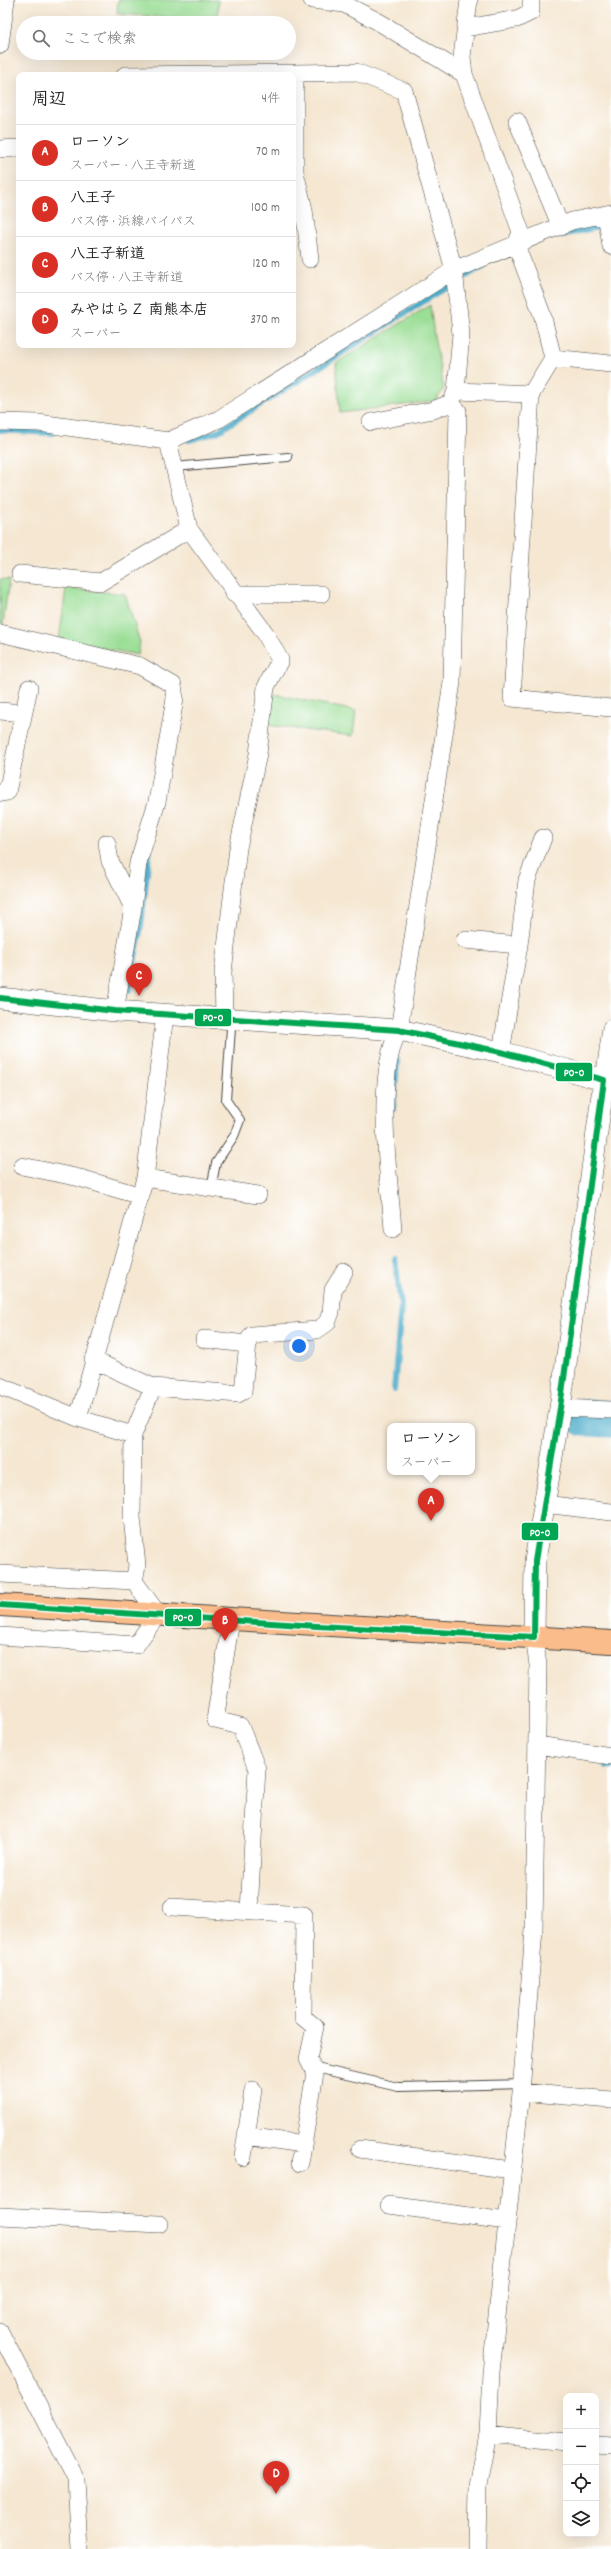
<!DOCTYPE html>
<html lang="ja">
<head>
<meta charset="utf-8">
<style>
  body { margin:0; font-family:Dekko,"Klee One",sans-serif; background:#f6f6f6; color:#222 }
  .controls { position:absolute; right:12px; bottom:12px; display:grid; overflow:hidden; border-radius:8px; box-shadow:0 4px 16px #0002 }
  .controls button { width:36px; height:36px; display:grid; place-items:center; padding:0; border:0; border-bottom:1px solid #e0e0e0; background:#fff; color:#222; font:20px sans-serif }
  .you { position:absolute; left:299px; top:1346px; width:14px; height:14px; margin:-10px; border:3px solid #fff; border-radius:50%; background:#1a73e8; box-shadow:0 0 0 6px #1a73e833 }
  .badge { display:grid; place-items:center; width:26px; height:26px; border-radius:50%; background:#d93025; color:#fff; font-size:13px; font-weight:700 }
  .pin { position:absolute; translate:-50% -33px; filter:drop-shadow(0 1px 2px #0008) }
  .pin::after { content:''; position:absolute; top:21px; width:14px; height:12px; background:inherit; clip-path:polygon(0 0,100% 0,50% 100%) }
  .popup { position:absolute; left:387px; top:1423px; width:88px; height:52px; box-sizing:border-box; display:grid; place-content:center; border-radius:8px; background:#fff; filter:drop-shadow(0 1px 3px #0005); font-size:13px; white-space:nowrap; color:#767676 }
  .popup b { font-size:15px; color:#222 }
  .popup::after { content:''; position:absolute; left:50%; top:100%; margin-left:-8px; border:8px solid transparent; border-top-color:#fff }
  .list { margin:0; padding:0; list-style:none }
  h2 { display:flex; justify-content:space-between; align-items:center; height:52px; margin:0; padding:0 16px; font-size:17px }
  h2 small { font-size:13px; font-weight:400; color:#767676 }
  .list li { display:grid; grid-template-columns:26px 1fr auto; gap:12px; align-items:center; box-sizing:border-box; height:56px; padding:0 16px; border-top:1px solid #e0e0e0 }
  .list b { display:block; font-size:15px; white-space:nowrap }
  .list p { margin:0; font-size:13px; white-space:nowrap; color:#767676 }
  .list em { font-size:13px; font-style:normal; color:#767676 }
  .icon { flex:none; width:22px; height:22px; fill:none; stroke:currentColor; stroke-width:2; stroke-linecap:round; stroke-linejoin:round }
  .map { position:relative; flex:none; width:611px; height:2549px; overflow:hidden }
  .search { position:absolute; background:#fff; box-shadow:0 4px 16px #0002; left:16px; top:16px; width:280px; height:44px; display:flex; align-items:center; gap:10px; box-sizing:border-box; padding:0 14px; border-radius:22px; color:#767676; font-size:15px }
  .panel { position:absolute; background:#fff; box-shadow:0 4px 16px #0002; left:16px; top:72px; width:280px; height:276px; border-radius:8px }
  .map>svg:first-child { display:block }
  .green { fill:#9bde96; stroke:#638460 }
  .lines { fill:none; stroke-linecap:round; stroke-linejoin:round }
  .stream { stroke:#4bacca; stroke-width:6 }
  .river { stroke:#4bacca; stroke-width:37 }
  .service-casing { stroke:#494744; stroke-width:10 }
  .minor-casing { stroke:#494744; stroke-width:18 }
  .tertiary-casing { stroke:#494744; stroke-width:22 }
  .trunk-casing { stroke:#494744; stroke-width:24 }
  .service { stroke:#fff; stroke-width:8 }
  .minor { stroke:#fff; stroke-width:17 }
  .tertiary { stroke:#fff; stroke-width:21 }
  .trunk { stroke:#f9bc8a; stroke-width:22 }
  .bus-1-casing { stroke:#fff; stroke-width:9 }
  .bus-1 { stroke:#00a651; stroke-width:6 }
  .line-badge { stroke:#fff; stroke-width:1.5 }
  .badge-label { font-size:11px; text-anchor:middle; font-weight:bold; fill:#fff }
</style>
</head>
<body>
<div class="map">
<svg width="611" height="2549" viewBox="0 0 611 2549">
  <rect width="100%" height="100%" fill="#fff"/>
  <filter id="ink" filterUnits="userSpaceOnUse"><feTurbulence type="fractalNoise" baseFrequency=".025" numOctaves="2"/><feDisplacementMap in="SourceGraphic" scale="8" xChannelSelector="R" yChannelSelector="G"/><feConvolveMatrix kernelMatrix="1 2 1 2 8 2 1 2 1" color-interpolation-filters="sRGB"/></filter>
  <filter id="wash" filterUnits="userSpaceOnUse"><feTurbulence type="fractalNoise" baseFrequency=".012" numOctaves="4" result="noise"/><feDisplacementMap in="SourceGraphic" scale="16" xChannelSelector="R" yChannelSelector="G"/><feGaussianBlur stdDeviation="0.9" result="paint"/><feColorMatrix in="noise" values="0 0 0 0 0 0 0 0 0 0 0 0 0 0 0 0 0 1.4 0 .05"/><feComposite in="paint" operator="in"/></filter>
  <g filter="url(#wash)">
    <rect width="100%" height="100%" fill="#f5e7d1"/>
    <!-- green -->
    <path class="green" d="M118 0H218V21L117 14Z
      M430 305 434 336 444 389 435 401 340 413 336 363Z
      M0 579 9 580 3 624 0 623Z
      M66 588 125 594 140 642 138 655 59 640Z
      M269 693 356 711 353 736 266 725Z"/>
    <g class="lines">
      <!-- stream -->
      <path class="stream" d="M560 235 607 225
        M0 430 52 433
        M189 440 217 432 432 296 483 266
        M129 990 141 925 149 853
        M393 1109 397 1060
        M394 1390 401 1306 395 1259
        M607 1766H611"/>
      <!-- river -->
      <path class="river" d="M584 1418 611 1419"/>
    </g>
  </g>
  <g filter="url(#ink)">
    <g class="lines">
      <!-- service casing -->
      <g class="service-casing">
        <path id="service" d="M174 467 288 457
          M211 1188 216 1163 234 1136 240 1120 226 1100 231 1028 226 1021
          M312 2067 398 2087 522 2084"/>
      </g>
      <!-- minor casing -->
      <g class="minor-casing">
        <path id="minor" d="M312 0 344 4 379 22 464 74
          M469 0 462 57 464 74 521 232 516 245 542 314 553 358 611 364
          M466 28 517 19 531 12V0
          M0 45 6 0
          M295 73 356 72 404 91 454 270 461 334 456 391
          M125 75 295 73V172L304 210 310 259
          M517 121 561 227
          M0 149 19 148
          M606 214 611 246
          M531 394 553 358
          M0 422 39 423 168 441 219 419 454 270 572 221 611 213
          M371 422 433 410 451 403 456 391 531 394 512 698 611 708
          M168 441 189 529 265 633 280 660 266 687 258 754 238 848 223 972 224 1018
          M20 574 101 582 189 529
          M234 594H321
          M0 633 140 666 173 685 175 699 157 802 138 863 133 908 115 1011
          M0 711 23 713
          M0 793 7 792 29 688
          M107 843 110 861 133 908
          M465 940 519 945 527 880 543 838
          M611 1028 604 1080 611 1081
          M501 1052 519 945
          M22 1166 80 1178 141 1196
          M145 1178 258 1195
          M393 1229C389 1176 374 1076 399 1030L452 682 458 411 451 403
          M204 1339 246 1344 252 1335 317 1330 327 1323 331 1312 333 1290 344 1272
          M93 1360 153 1387 238 1394 243 1391 248 1343
          M0 1386 78 1418 133 1435 132 1517 137 1566 134 1581 158 1614 136 1645 0 1636
          M560 1408 611 1410
          M78 1418 145 1178 165 1015
          M133 1435 153 1387
          M544 1504 611 1512
          M0 1574 134 1581
          M231 1620 215 1720 240 1726 257 1769 249 1911
          M537 1745 611 1756
          M172 1907 304 1915 303 2017 315 2027 308 2059 315 2073 300 2163
          M521 2092 611 2100
          M246 2136 303 2144
          M360 2149 511 2170
          M243 2157 253 2090
          M389 2205 506 2221
          M0 2216 159 2224
          M0 2332 76 2479 80 2549
          M488 2434 566 2442
          M596 2445 611 2446
          M477 2549 478 2485 488 2434 491 2372 521 2092 534 1930 538 1665 534 1637"/>
      </g>
      <!-- tertiary casing -->
      <g class="tertiary-casing">
        <path id="tertiary" d="M0 998 115 1011 399 1030 501 1052 604 1080 560 1408 535 1561 534 1637"/>
      </g>
      <!-- trunk casing -->
      <g class="trunk-casing">
        <path id="trunk" d="M0 1605 611 1642"/>
      </g>
      <!-- service -->
      <use href="#service" class="service"/>
      <!-- minor -->
      <use href="#minor" class="minor"/>
      <!-- tertiary -->
      <use href="#tertiary" class="tertiary"/>
      <!-- trunk -->
      <use href="#trunk" class="trunk"/>
      <!-- bus-1 casing -->
      <g class="bus-1-casing">
        <path id="bus-1" d="M0 998 115 1011 399 1030 501 1052 604 1080 560 1408 535 1561 534 1637 317 1626 0 1605"/>
      </g>
      <!-- bus-1 -->
      <use href="#bus-1" class="bus-1"/>
    </g>
  </g>
  <g class="line-badge">
    <rect x="194" y="1008" width="38" height="19" rx="4" fill="#00a651"/>
    <rect x="555" y="1062" width="38" height="20" rx="4" fill="#00a651"/>
    <rect x="521" y="1522" width="38" height="19" rx="4" fill="#00a651"/>
    <rect x="164" y="1608" width="38" height="19" rx="4" fill="#00a651"/>
  </g>
  <g class="badge-label">
    <text x="213" y="1021">P0-0</text>
    <text x="574" y="1076">P0-0</text>
    <text x="540" y="1536">P0-0</text>
    <text x="183" y="1621">P0-0</text>
  </g>
</svg>
<div class="controls">
<button>+</button>
<button>−</button>
<button><svg class="icon" aria-label="locate" viewBox="0 0 24 24"><circle cx="12" cy="12" r="6"/><path d="M12 2v4M12 18v4M2 12h4M18 12h4"/></svg></button>
<button><svg class="icon" aria-label="layers" viewBox="0 0 24 24"><path d="M12 4l9 5-9 5-9-5zM3 14l9 5 9-5"/></svg></button>
</div>
<div class="you"></div>
<div class="pin badge" style="left:431px;top:1521px">A</div>
<div class="popup"><b>ローソン</b>スーパー</div>
<div class="pin badge" style="left:225px;top:1641px">B</div>
<div class="pin badge" style="left:139px;top:996px">C</div>
<div class="pin badge" style="left:276px;top:2494px">D</div>
<div class="search"><svg class="icon" aria-label="search" viewBox="0 0 24 24"><circle cx="10" cy="10" r="6"/><path d="M15 15l6 6"/></svg>ここで検索</div>
<section class="panel">
<h2>周辺<small>4件</small></h2>
<ul class="list">
<li><span class="badge">A</span><div><b>ローソン</b><p>スーパー · 八王寺新道</p></div><em>70 m</em></li>
<li><span class="badge">B</span><div><b>八王子</b><p>バス停 · 浜線バイパス</p></div><em>100 m</em></li>
<li><span class="badge">C</span><div><b>八王子新道</b><p>バス停 · 八王寺新道</p></div><em>120 m</em></li>
<li><span class="badge">D</span><div><b>みやはらＺ 南熊本店</b><p>スーパー</p></div><em>370 m</em></li>
</ul>
</section>
</div>
</body>
</html>
